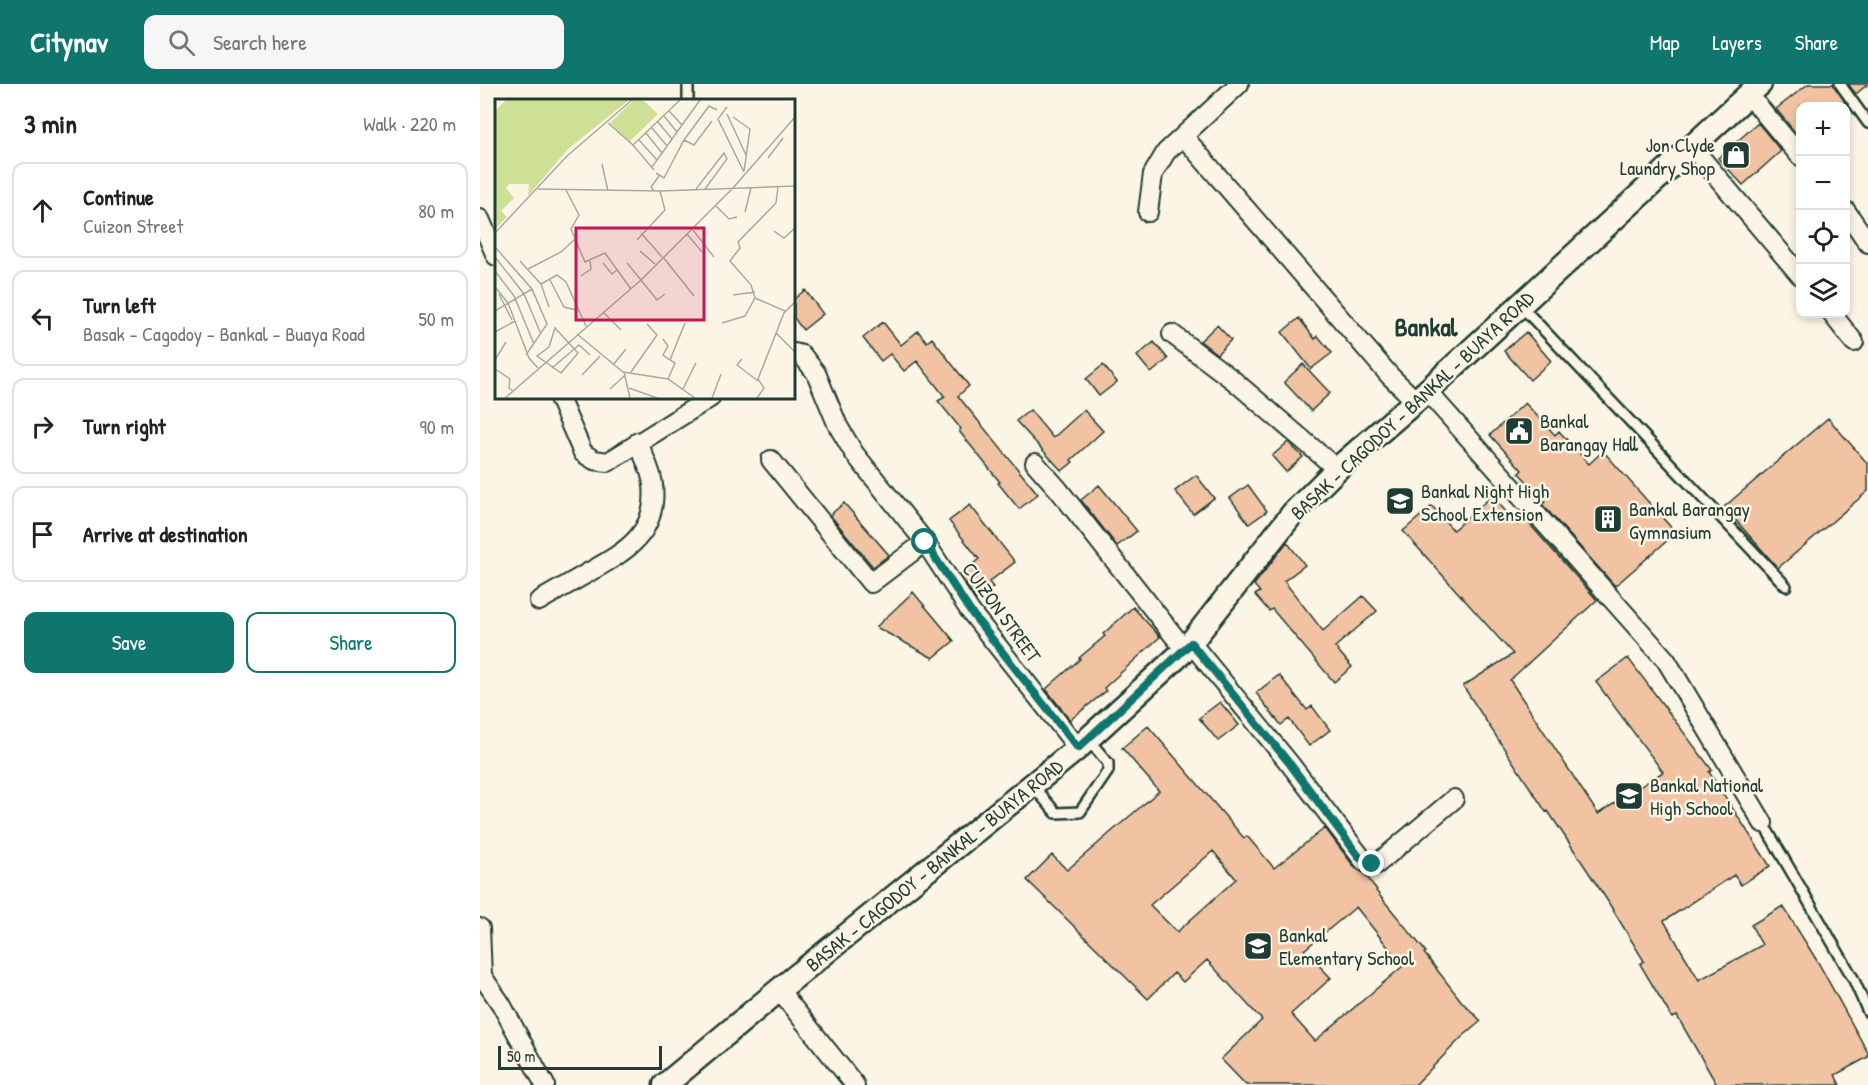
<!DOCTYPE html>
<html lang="en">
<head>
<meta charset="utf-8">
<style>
  body { margin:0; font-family:"Patrick Hand",sans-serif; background:#f6f6f6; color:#222 }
  .controls { position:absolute; right:18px; top:18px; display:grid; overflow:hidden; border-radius:12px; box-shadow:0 3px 9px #0003 }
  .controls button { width:54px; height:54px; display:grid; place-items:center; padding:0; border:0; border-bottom:2px solid #e0e0e0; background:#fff; color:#222; font:30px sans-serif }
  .scale { position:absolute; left:18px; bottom:15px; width:164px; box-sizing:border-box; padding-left:6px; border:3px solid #1f3d34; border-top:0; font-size:16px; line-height:21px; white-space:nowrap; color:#1f3d34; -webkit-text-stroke:4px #fcf5e5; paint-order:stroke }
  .stop { position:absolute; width:18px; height:18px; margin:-14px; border:4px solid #0f766e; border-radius:50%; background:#fff }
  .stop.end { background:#0f766e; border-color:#fff; box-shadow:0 2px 6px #0008 }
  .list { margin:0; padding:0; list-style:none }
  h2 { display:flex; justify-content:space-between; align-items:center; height:78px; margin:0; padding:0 24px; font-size:26px }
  h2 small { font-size:20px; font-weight:400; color:#767676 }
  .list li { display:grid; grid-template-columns:39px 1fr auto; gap:18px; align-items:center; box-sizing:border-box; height:96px; margin:0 12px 12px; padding:0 12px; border:2px solid #e0e0e0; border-radius:12px }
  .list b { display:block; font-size:22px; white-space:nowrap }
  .list p { margin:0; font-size:20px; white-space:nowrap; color:#767676 }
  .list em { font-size:20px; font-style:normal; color:#767676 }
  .actions { display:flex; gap:12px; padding:18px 24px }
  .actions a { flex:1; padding:14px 0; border:2px solid #0f766e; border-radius:12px; text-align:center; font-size:21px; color:#0f766e }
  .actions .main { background:#0f766e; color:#fff }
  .icon { flex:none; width:33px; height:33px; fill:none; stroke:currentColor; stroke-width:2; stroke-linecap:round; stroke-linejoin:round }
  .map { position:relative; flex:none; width:1388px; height:1001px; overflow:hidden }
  header { display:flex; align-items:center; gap:36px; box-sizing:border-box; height:84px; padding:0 30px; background:#0f766e; color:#fff }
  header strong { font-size:28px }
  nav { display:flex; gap:33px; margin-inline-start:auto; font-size:21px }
  .search { width:420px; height:54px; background:#f6f6f6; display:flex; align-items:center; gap:15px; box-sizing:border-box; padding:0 21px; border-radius:12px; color:#767676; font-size:22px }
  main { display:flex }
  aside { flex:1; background:#fff }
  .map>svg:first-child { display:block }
  .building { fill:#f2c3a2; stroke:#1f3d34; stroke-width:1.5; fill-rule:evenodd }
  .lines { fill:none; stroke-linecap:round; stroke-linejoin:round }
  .service-casing { stroke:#1f3d34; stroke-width:14 }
  .minor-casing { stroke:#1f3d34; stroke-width:22 }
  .tertiary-casing { stroke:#1f3d34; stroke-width:27 }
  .service { stroke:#fcf5e5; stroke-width:9 }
  .minor { stroke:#fcf5e5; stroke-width:18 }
  .tertiary { stroke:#fcf5e5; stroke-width:22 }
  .route { stroke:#0f766e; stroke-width:8 }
  .labels { text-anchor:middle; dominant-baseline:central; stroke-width:5; stroke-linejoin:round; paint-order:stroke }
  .poi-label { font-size:20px; fill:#1f3d34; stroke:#fcf5e5; text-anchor:start }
  .street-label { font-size:20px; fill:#1f3d34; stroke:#fcf5e5 }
  .district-label { font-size:26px; font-weight:bold; fill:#1f3d34; stroke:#fcf5e5 }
  .inset-road { fill:none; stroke:#a4ab9e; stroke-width:1.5 }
  .view { fill:#c2185b; fill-opacity:0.15; stroke:#c2185b; stroke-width:3 }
  .inset-edge { fill:none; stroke:#1f3d34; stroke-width:3 }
</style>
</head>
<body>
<header>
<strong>Citynav</strong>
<div class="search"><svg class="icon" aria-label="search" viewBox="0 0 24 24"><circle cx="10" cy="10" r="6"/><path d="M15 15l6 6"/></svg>Search here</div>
<nav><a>Map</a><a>Layers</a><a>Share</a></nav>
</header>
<main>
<aside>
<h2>3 min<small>Walk · 220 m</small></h2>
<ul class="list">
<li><svg class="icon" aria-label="ahead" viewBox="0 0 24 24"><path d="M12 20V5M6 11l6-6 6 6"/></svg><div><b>Continue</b><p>Cuizon Street</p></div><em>80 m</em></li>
<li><svg class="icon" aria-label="left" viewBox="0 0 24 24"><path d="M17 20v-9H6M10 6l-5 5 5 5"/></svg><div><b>Turn left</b><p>Basak - Cagodoy - Bankal - Buaya Road</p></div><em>50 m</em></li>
<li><svg class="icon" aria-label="right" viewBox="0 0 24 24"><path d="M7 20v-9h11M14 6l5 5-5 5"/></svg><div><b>Turn right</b></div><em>90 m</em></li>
<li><svg class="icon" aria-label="arrive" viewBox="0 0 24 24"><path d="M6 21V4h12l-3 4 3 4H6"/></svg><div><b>Arrive at destination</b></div></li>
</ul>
<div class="actions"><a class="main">Save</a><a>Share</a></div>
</aside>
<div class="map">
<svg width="1388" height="1001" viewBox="0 0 1388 1001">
  <rect width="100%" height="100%" fill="#fcf5e5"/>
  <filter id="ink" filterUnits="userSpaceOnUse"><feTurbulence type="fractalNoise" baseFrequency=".0167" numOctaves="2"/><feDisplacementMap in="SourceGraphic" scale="12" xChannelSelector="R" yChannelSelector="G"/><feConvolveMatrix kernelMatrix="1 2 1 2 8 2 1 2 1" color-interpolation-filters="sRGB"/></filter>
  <g filter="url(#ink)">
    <!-- building -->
    <path class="building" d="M1328 0H1353L1365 18 1360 22H1320V50L1318 52 1296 25Z
      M1368 0H1388L1376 10Z
      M1278 39 1301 67 1263 101 1238 74Z
      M325 206 343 230 323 246 314 234V215Z
      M819 234 835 255 838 252 852 269 831 285 802 248Z
      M403 238 421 261 438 247 447 258 452 254 489 302 478 312 558 410 539 425 518 399 520 398 479 347 481 345 458 317 465 313 437 277 424 287 410 270 401 277 383 254Z
      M737 241 751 256 737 270 720 257Z
      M1046 248 1071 277 1050 296 1024 267Z
      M674 258 688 275 671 289 657 272Z
      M823 280 850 309 831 327 804 298Z
      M623 281 637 298 619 312 606 295Z
      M1045 319 1075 351 1079 347 1109 380 1123 367 1196 449 1135 502 1062 420 1065 418 1039 389 1042 386 1010 351Z
      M550 326 573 354 604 326 623 347 591 376 593 378 582 387 536 337Z
      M1348 334 1388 380V407L1298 484 1244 423Z
      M808 358 823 373 806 388 792 372Z
      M716 391 734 414 713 430 695 407Z
      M619 401 657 447 637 462 601 416Z
      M768 401 787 427 769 440 750 414Z
      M1012 412 1038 441 1045 435 1117 516 1030 596 1118 730 1183 688 1116 598 1148 574 1232 686 1229 688 1290 782 1261 801 1254 791 1184 837 1219 896 1282 861 1271 841 1303 822 1339 880 1388 969V973L1355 991 1360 1001H1237L1197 932 1192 934 1160 880 1164 877 1127 816 1068 727 1066 728 983 602 1033 570 923 447 952 422 973 446Z
      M364 419 409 471 393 483 350 431Z
      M490 421 535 478 509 498 513 503 496 516 480 491 499 475 469 437Z
      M807 458 825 481 804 497 843 547 883 512 897 527 855 563 872 583 854 598 792 525 789 527 775 511 780 508 774 501Z
      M433 508 474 557 453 574 396 543Z
      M653 523 680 553 624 604 626 607 590 636 566 605 600 575 599 574 625 552 623 550Z
      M799 591 827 626 832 622 850 646 829 662 809 635 801 641 776 609Z
      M740 618 759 641 738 657 719 634Z
      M668 642 764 754 767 752 794 784 845 744 875 784 884 789 897 806 896 807 946 868 944 869 982 918 1001 937 981 954 935 1001H766L741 975 782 936 727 876 703 898 694 889 668 915 547 796 572 771 587 786 679 707 642 664ZM733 767 756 795 697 848 670 821ZM876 823 923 882 835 957 811 930 851 894 824 866Z"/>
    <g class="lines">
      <!-- service casing -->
      <g class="service-casing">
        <path id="service" d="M208 0V16
          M1360 0 1388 39
          M1041 222 1306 502
          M553 702 576 729 600 728 628 687V679L608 655
          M1283 739 1373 894 1388 928"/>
      </g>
      <!-- minor casing -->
      <g class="minor-casing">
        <path id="minor" d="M1269 11 1320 72
          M703 52 910 292 936 317
          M1211 62 1320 191
          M1366 127 1388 159
          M668 128 673 90 686 68 759 0
          M0 135 16 172
          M1352 230 1374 258
          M692 250 753 296 857 385
          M314 269 322 271 336 289 358 342 374 369 445 458 490 527 598 664
          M947 307 1186 576 1283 739
          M79 314 103 369 114 376 128 378 230 314
          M291 376 391 499 445 458
          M555 379 578 405 705 566
          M59 517C76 507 94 497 111 487 147 467 178 448 173 401 172 387 163 372 158 358
          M711 559 810 680 884 777 897 780 974 715
          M0 844 2 892 21 920 65 1001
          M299 906 375 1001"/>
      </g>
      <!-- tertiary casing -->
      <g class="tertiary-casing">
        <path id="tertiary" d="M185 1001 299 906 598 664 705 566 813 429 857 385 947 307 1280 0"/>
      </g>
      <!-- service -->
      <use href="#service" class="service"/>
      <!-- minor -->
      <use href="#minor" class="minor"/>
      <!-- tertiary -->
      <use href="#tertiary" class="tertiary"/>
    </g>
  </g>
  <g class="lines" filter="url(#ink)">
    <!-- route -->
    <path class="route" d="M445 458 490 527 598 664 711 559 810 680 880 774 892 780"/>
  </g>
  <!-- icons -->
  <defs>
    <g id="shop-square" transform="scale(1.5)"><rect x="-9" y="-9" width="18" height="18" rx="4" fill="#1f3d34" stroke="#fcf5e5"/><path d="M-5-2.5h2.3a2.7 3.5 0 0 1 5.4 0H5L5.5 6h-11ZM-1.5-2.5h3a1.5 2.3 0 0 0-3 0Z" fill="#fff"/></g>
    <g id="civic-square" transform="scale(1.5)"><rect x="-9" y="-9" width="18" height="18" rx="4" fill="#1f3d34" stroke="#fcf5e5"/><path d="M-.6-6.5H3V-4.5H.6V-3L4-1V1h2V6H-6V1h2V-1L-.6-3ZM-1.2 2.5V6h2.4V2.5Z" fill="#fff"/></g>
    <g id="school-square" transform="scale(1.5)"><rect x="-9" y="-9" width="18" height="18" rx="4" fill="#1f3d34" stroke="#fcf5e5"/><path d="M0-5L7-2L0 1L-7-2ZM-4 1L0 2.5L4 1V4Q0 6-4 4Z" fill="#fff"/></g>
    <g id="building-square" transform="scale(1.5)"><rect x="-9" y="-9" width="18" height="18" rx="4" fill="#1f3d34" stroke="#fcf5e5"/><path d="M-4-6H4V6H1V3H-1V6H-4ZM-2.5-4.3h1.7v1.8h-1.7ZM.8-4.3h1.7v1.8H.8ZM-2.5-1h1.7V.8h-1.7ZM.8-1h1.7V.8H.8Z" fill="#fff"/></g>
  </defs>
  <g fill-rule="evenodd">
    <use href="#shop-square" x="1256" y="71"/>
    <use href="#civic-square" x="1039" y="347"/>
    <use href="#school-square" x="920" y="417"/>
    <use href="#building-square" x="1128" y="435"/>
    <use href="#school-square" x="1149" y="712"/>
    <use href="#school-square" x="778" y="862"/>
  </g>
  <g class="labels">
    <!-- poi labels -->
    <g class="poi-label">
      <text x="1235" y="60" text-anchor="end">Jon Clyde<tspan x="1235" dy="23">Laundry Shop</tspan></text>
      <text x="1060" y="336">Bankal<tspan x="1060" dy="23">Barangay Hall</tspan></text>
      <text x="941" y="406">Bankal Night High<tspan x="941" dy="23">School Extension</tspan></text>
      <text x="1149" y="424">Bankal Barangay<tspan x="1149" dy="23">Gymnasium</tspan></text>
      <text x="1170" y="700">Bankal National<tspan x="1170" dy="23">High School</tspan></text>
      <text x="799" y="850">Bankal<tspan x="799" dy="23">Elementary School</tspan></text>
    </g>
    <!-- street labels -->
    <g class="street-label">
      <text transform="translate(932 321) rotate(-43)">BASAK - CAGODOY - BANKAL - BUAYA ROAD</text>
      <text transform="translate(522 528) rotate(54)">CUIZON STREET</text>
      <text transform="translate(454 781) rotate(-39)">BASAK - CAGODOY - BANKAL - BUAYA ROAD</text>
    </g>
    <!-- district labels -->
    <g class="district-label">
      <text x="946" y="242">Bankal</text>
    </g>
  </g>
  <!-- overview -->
  <g transform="translate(15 15)">
    <rect width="300" height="300" fill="#fcf5e5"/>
    <path d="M11 1H134L73 50 33 97 34 85H14L11 89 19 99 6 112 12 118 0 130V12ZM139 1H148L163 15 134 43 115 24Z" fill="#cee095"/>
    <path class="inset-road" d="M232 8 223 20 249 73M174 12 187 26M232 15 251 56M169 17 182 33M238 18 255 30 249 72M163 23 177 40M113 24 138 46 185 1M157 29 172 47M151 34 167 54M144 41 162 61M189 41 199 46 217 22M138 46 159 71M273 59 288 39M107 65 113 92M157 68 205 1M161 74 169 79 189 41 214 7 222 11M43 90 165 92 300 87M201 90 229 54 232 60 210 90M71 91 84 116 76 130 90 163 110 154 136 190M159 92 156 88 164 77M221 107 234 120 242 118M250 113 256 89M198 131 219 158M279 132 289 139 300 129M0 134 72 57 137 1M146 134 167 158M192 135 207 153M142 141 170 111 165 92M0 148 37 190 52 225 31 256M145 152 160 165M0 158 29 195 46 235M168 158 199 197M25 162 46 185 62 176 71 183 91 227M108 164 117 175 122 171M132 164 146 181M33 170 66 153 80 140M0 172 19 197 39 245M86 177 96 170 95 162M55 181 69 208 81 211M146 181 162 201 170 195M46 185 54 208M0 188 13 204 34 259 43 269M4 195 17 221M238 196 260 193M260 199 290 212M0 212 37 190M108 213 126 231M227 224 250 217 260 199 256 186 235 162 245 149 243 143 281 104 283 88M60 229 83 254 66 274 42 257 54 248ZM0 233 20 222M281 234 300 253M82 235 128 273 173 280 200 299M168 240 173 247 168 256 175 261M247 260 242 266 263 282M0 261 11 243M118 266 131 250M57 269 84 246 95 256M0 270 15 280 14 289 18 292M129 273 135 299M136 273 162 236 152 225M87 276 105 257M173 280 180 264 175 261 190 224M134 289 162 299M115 290 129 277M188 290 201 264M10 299 146 181 238 89 300 18M217 299 226 275M262 299 269 289 263 280 289 214 300 203"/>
    <path class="view" d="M81 129H209V221H81Z"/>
    <rect width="300" height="300" class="inset-edge"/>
  </g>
</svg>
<div class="controls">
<button>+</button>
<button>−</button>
<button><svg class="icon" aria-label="locate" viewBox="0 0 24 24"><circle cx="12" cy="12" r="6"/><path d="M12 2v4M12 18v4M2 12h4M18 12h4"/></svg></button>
<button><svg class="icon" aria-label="layers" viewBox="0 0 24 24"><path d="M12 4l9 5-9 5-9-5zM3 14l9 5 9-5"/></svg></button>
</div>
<div class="scale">50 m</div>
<div class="stop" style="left:445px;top:458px"></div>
<div class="stop end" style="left:892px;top:780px"></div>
</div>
</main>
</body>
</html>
